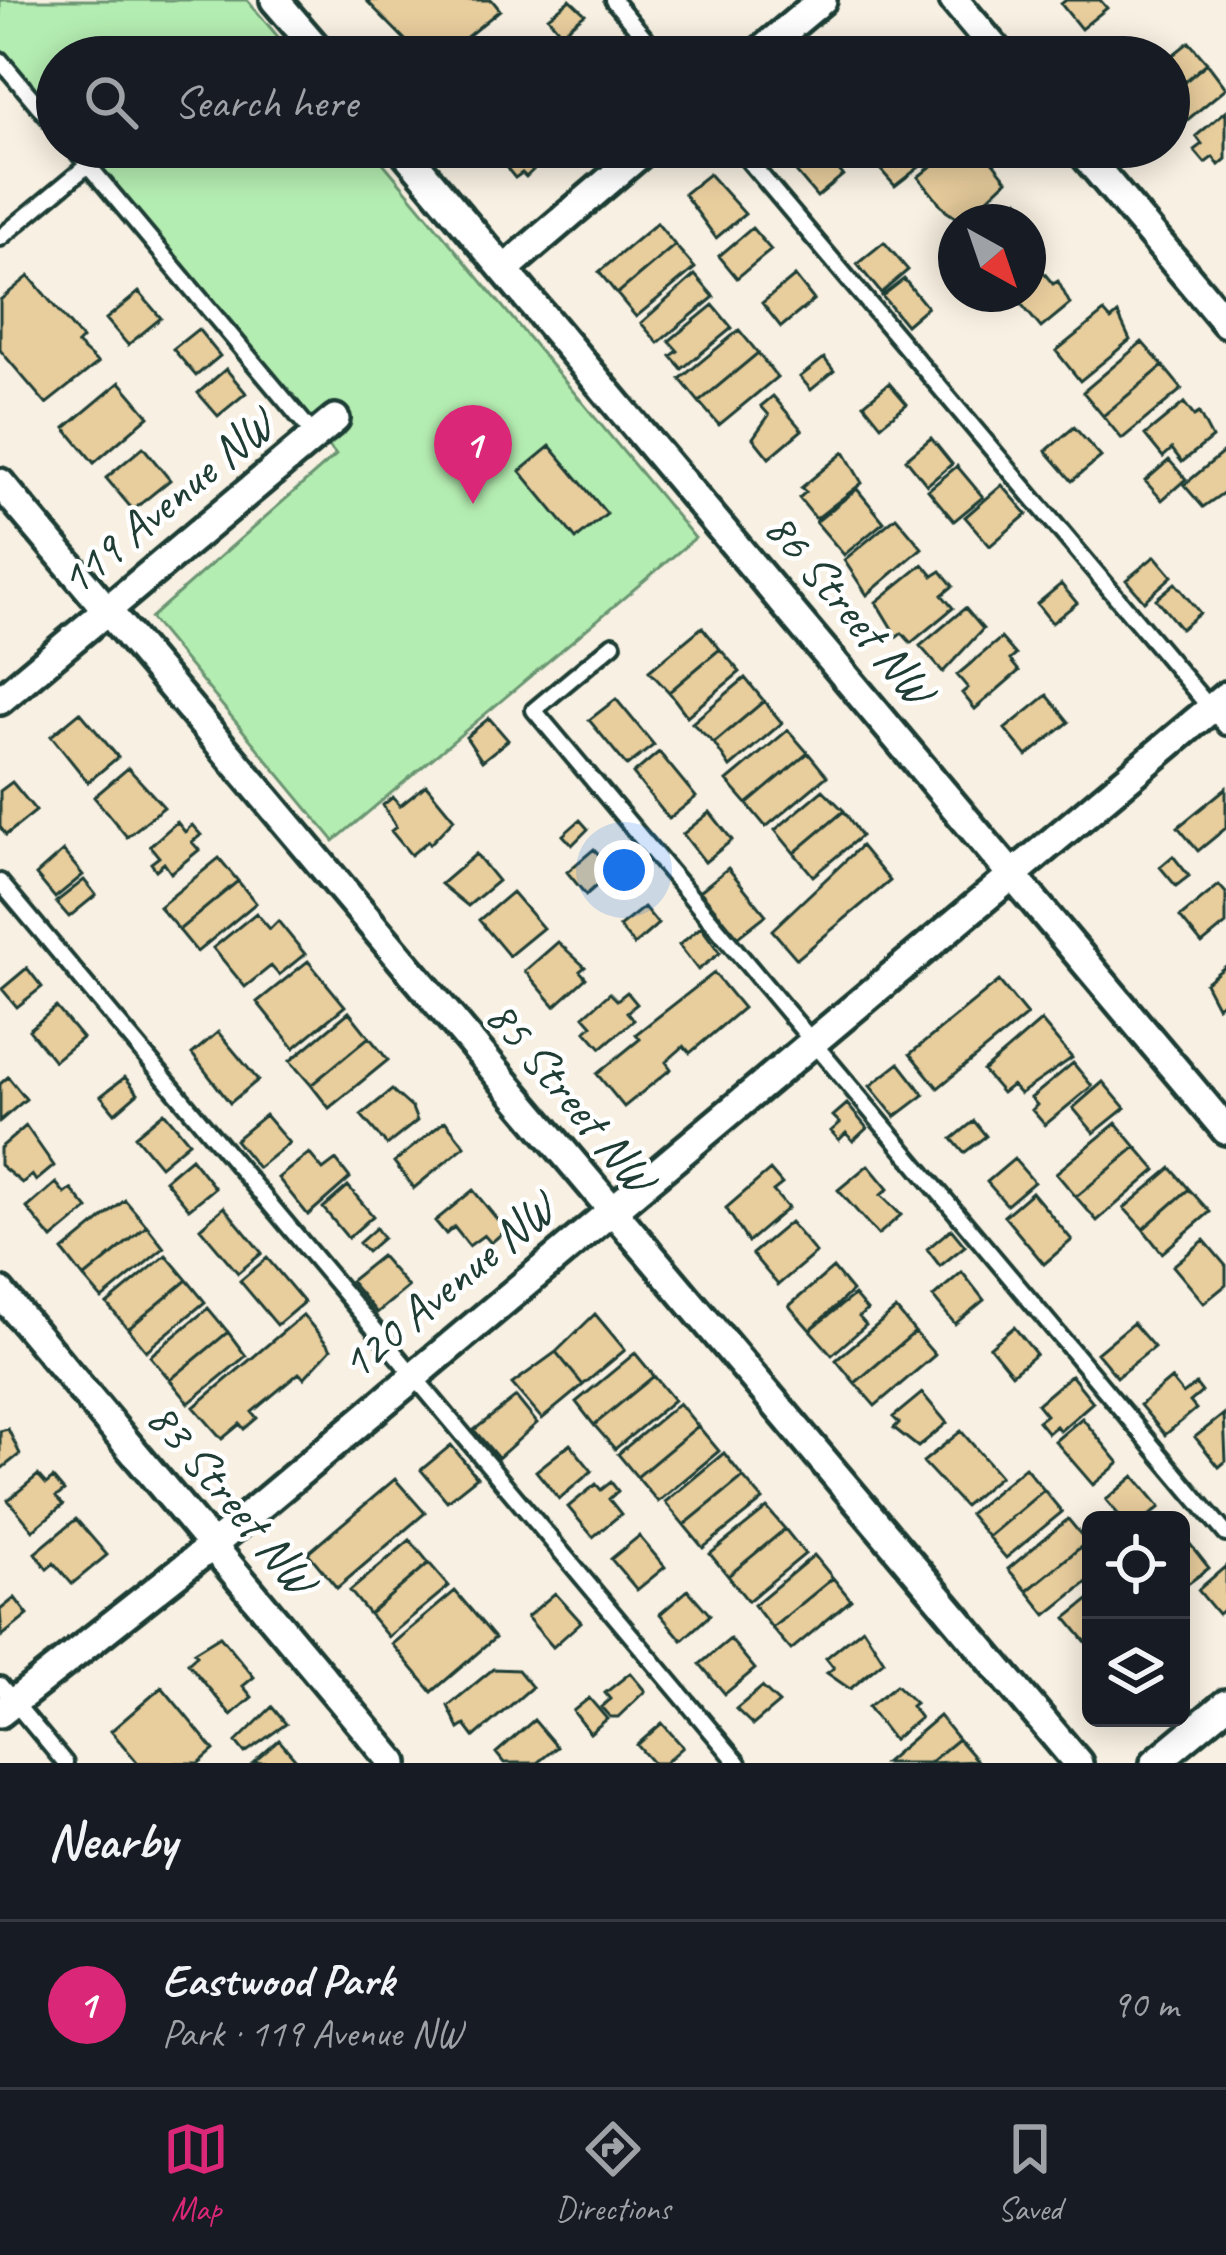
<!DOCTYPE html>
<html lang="en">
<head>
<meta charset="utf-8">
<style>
  body { margin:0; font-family:Caveat,sans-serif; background:#242831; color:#f1f3f6 }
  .controls { position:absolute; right:36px; bottom:36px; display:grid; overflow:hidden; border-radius:18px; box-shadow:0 6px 30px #0003 }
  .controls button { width:108px; height:108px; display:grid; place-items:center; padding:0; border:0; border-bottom:3px solid #363941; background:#171b24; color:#f1f3f6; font:60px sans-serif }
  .compass { position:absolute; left:938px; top:204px; width:108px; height:108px; border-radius:50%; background:#171b24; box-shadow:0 6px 30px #0003; rotate:140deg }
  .you { position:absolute; left:624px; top:870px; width:42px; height:42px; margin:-30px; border:9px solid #fff; border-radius:50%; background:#1a73e8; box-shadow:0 0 0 18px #1a73e833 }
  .badge { display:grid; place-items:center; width:78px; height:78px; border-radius:50%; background:#db2777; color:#fff; font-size:39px; font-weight:700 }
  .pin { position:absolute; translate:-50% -99px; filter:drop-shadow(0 3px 6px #0008) }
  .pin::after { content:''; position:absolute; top:63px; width:42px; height:36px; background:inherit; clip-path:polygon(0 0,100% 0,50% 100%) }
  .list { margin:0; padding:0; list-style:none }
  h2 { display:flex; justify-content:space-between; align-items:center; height:156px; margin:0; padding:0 48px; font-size:51px }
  h2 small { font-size:39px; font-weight:400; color:#9ea1a6 }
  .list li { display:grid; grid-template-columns:78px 1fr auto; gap:36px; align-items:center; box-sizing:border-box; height:168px; padding:0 48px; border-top:3px solid #363941 }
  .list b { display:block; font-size:45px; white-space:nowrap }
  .list p { margin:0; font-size:39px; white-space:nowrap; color:#9ea1a6 }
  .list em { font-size:39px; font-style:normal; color:#9ea1a6 }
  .icon { flex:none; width:66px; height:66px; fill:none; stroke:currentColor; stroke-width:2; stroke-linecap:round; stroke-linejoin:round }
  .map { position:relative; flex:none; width:1226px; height:1763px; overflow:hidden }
  .search { position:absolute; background:#171b24; box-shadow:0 6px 30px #0003; left:36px; right:36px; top:36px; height:132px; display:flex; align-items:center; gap:30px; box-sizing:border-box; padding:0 42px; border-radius:66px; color:#9ea1a6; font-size:45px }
  .sheet { height:324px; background:#171b24 }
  nav { display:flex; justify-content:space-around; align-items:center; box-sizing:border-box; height:168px; border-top:3px solid #363941; background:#171b24; font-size:33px; color:#9ea1a6 }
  nav a { display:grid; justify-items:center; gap:6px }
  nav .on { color:#db2777 }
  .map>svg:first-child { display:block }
  .green { fill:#b4edb1; stroke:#6a9572; stroke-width:3 }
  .building { fill:#e8cd9d; stroke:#1f3d34; stroke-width:3 }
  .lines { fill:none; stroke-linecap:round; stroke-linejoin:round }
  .lane-casing { stroke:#1f3d34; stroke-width:22 }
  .street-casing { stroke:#1f3d34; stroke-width:36 }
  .lane { stroke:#fff; stroke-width:14 }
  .street { stroke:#fff; stroke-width:27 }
  .labels { text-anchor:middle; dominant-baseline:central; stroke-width:9; stroke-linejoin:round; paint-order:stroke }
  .street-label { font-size:48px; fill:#1f3d34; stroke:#fff }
</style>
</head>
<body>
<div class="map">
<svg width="1226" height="1763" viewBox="0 0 1226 1763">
  <rect width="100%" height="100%" fill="#f8f0e2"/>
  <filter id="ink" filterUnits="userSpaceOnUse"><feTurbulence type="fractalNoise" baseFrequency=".00833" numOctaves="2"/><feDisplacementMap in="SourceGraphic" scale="24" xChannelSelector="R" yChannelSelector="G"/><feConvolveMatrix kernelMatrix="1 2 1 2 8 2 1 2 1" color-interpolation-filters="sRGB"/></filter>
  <g filter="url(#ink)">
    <!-- green -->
    <path class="green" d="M0 0H247L295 57H57V117L0 48Z
      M82 147H370L695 538 334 841 150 618 336 455Z"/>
    <!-- building -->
    <path class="building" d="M366 0H492L500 10 442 57H422Z
      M570 0 585 14 561 33 548 17Z
      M1066 0H1100L1107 8 1081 29 1061 4Z
      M1128 40 1134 47 1140 42 1149 54 1107 57Z
      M1189 42 1207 63 1169 95V58Z
      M1207 63 1226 88 1169 135V95Z
      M1226 111V159L1219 165 1213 157 1205 163 1194 150 1202 144 1196 136Z
      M557 147 526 177 522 173 515 178 498 157 503 147Z
      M831 147H865L845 164Z
      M891 147H945L895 186 872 160Z
      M955 147H966L974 157 987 155 1007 180 963 222 946 211 918 177Z
      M822 150 843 175 817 197 796 172Z
      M709 174 745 214 716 238 684 194Z
      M1018 200 1040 227 1028 237V222H969L989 206 997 216Z
      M657 223 675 245 617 294 599 272Z
      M752 228 771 250 737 278 719 256Z
      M884 242 908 270 881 293 857 264Z
      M675 245 695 268 636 317 617 294Z
      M1039 267 1053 284 1058 281 1070 304 1041 328 1013 294H1028V276Z
      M695 275 714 297 658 343 641 323Z
      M29 276 82 339 77 344 98 363 46 404 0 350V300Z
      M795 276 814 300 781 327 762 303Z
      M904 279 927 307 906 325 882 296Z
      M139 292 161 318 128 345 106 319Z
      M713 305 732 328 682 369 671 356 678 351 669 341Z
      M1104 312 1111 320 1118 314 1130 340 1080 381 1056 351Z
      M198 329 220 356 196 376 173 349Z
      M739 330 758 353 699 402 680 379Z
      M1142 342 1163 366 1103 416 1083 392Z
      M758 353 777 377 719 425 699 402Z
      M824 358 834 371 811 390 800 377Z
      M1163 366 1182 389 1122 439 1103 416Z
      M226 369 246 393 218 416 198 393Z
      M120 382 149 416 94 463 65 428Z
      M889 383 907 404 881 425 864 404Z
      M773 396 802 430 769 458 753 438 769 415 761 406Z
      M1184 403 1194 416 1199 413 1212 438 1182 462 1172 449 1163 457 1145 435Z
      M1074 427 1101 457 1072 481 1046 451Z
      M931 438 952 464 927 485 906 459Z
      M550 446 607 514 576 539 520 471Z
      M143 447 170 480 133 510 106 478Z
      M1226 450V491L1203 507 1184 485Z
      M844 452 862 483 816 519 799 498 806 492 801 488Z
      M1169 460 1186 479 1162 500 1145 481Z
      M957 466 983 497 954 521 928 490Z
      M1002 485 1027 514 990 546 965 517Z
      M857 489 884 522 844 555 816 522Z
      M896 517 922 548 867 595 844 560Z
      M1155 556 1172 576 1144 601 1126 580Z
      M923 564 933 576 941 571 953 586 942 595 953 608 911 643 902 633 897 637 876 602Z
      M1175 583 1200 613 1181 629 1156 599Z
      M1061 584 1077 603 1052 623 1037 604Z
      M965 608 983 629 943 672 920 646Z
      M702 627 720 649 669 692 649 671Z
      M1001 638 1016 655 1010 660 1019 671 975 709 962 693 968 688 957 675Z
      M720 649 740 672 687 716 669 692Z
      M745 678 764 701 714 743 692 723Z
      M1047 695 1069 722 1027 756 1005 729Z
      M616 699 654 745 627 766 589 720Z
      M764 701 782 723 730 767 714 743Z
      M80 712 118 757 88 782 51 736Z
      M489 718 508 740 482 761 466 737Z
      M788 730 808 753 747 804 727 781Z
      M659 752 696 797 669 819 633 774Z
      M808 753 827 776 766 827 747 804Z
      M128 768 164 807 127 837 94 797Z
      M12 782 36 811 6 835 0 827V791Z
      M426 785 454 819 430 844 428 841 411 855 391 831 396 827 383 805 393 797 400 806Z
      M1226 788V828L1198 851 1178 827Z
      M823 790 844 811 794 853 775 830Z
      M844 811 861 836 813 876 794 853Z
      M710 812 732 840 705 862 683 834Z
      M580 820 588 829 572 845 563 835Z
      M177 822 185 832 192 825 201 835 192 842 199 850 171 873 164 863 156 870 151 863 159 857 150 846Z
      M861 846 890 881 797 959 772 930Z
      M594 849 613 871 586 895 567 872Z
      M63 851 83 875 55 898 36 875Z
      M476 854 498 881 468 906 441 884Z
      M1173 856 1189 876 1176 886 1160 867Z
      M219 858 238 881 179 930 159 907Z
      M728 868 766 915 738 937 700 891Z
      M84 880 96 895 69 917 56 902Z
      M238 881 256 903 197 952 179 930Z
      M1219 885 1226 893V924L1202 944 1180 917Z
      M512 892 543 928 509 956 479 920Z
      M644 907 658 924 634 945 619 927Z
      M256 913 270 929 278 921 305 954 279 975 271 966 245 987 213 948Z
      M701 927 720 953 698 970 679 945Z
      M558 942 585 967 580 971 586 978 555 1006 525 971Z
      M308 961 345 1006 294 1048 257 1002Z
      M1226 966V1009L1221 1003 1217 1006 1205 983Z
      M27 968 42 987 17 1007 2 989Z
      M714 973 743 1008 690 1053 684 1046 666 1062 671 1069 624 1107 597 1074 640 1039 636 1034Z
      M999 981 1027 1015 938 1088 910 1054Z
      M627 992 637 1004 627 1012 634 1020 601 1048 586 1031 592 1025 584 1016 610 993 617 1000Z
      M56 1007 82 1038 54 1061 29 1030Z
      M349 1012 369 1037 311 1085 290 1061Z
      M1041 1021 1072 1058 1020 1094 1012 1085 1002 1093 983 1071Z
      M218 1032 258 1080 230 1103 192 1054Z
      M369 1037 388 1060 329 1108 311 1085Z
      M899 1063 924 1095 895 1117 870 1086Z
      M1073 1063 1092 1086 1045 1125 1032 1110 1037 1105 1031 1098Z
      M8 1077 26 1099 0 1121V1084Z
      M125 1077 138 1093 115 1113 101 1096Z
      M1103 1082 1125 1108 1094 1133 1073 1108Z
      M392 1090 412 1108 417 1121 387 1145 361 1115Z
      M847 1104 867 1128 853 1141 846 1133 839 1140 831 1131 840 1123 833 1116Z
      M164 1112 189 1142 160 1166 135 1136Z
      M265 1115 289 1143 258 1168 235 1140Z
      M445 1121 465 1146 414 1188 394 1162Z
      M974 1121 986 1136 964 1153 952 1139Z
      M1116 1123 1136 1147 1076 1197 1056 1173Z
      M26 1126 54 1166 36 1181 32 1175 22 1183 0 1165V1148Z
      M1136 1147 1156 1170 1097 1221 1076 1197Z
      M309 1153 323 1170 336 1160 350 1178 308 1215 278 1178Z
      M191 1158 215 1188 189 1209 165 1180Z
      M1014 1159 1034 1182 1007 1205 987 1182Z
      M868 1165 888 1189 881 1195 901 1215 878 1235 838 1190Z
      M1171 1168 1189 1189 1143 1229 1124 1208Z
      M770 1170 782 1184 773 1191 788 1208 748 1242 726 1208Z
      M56 1183 65 1194 71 1189 88 1209 52 1239 27 1208Z
      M348 1186 373 1216 348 1238 323 1208Z
      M1189 1189 1210 1212 1162 1253 1143 1229Z
      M473 1190 506 1230 491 1243 484 1235 469 1246 454 1227 446 1234 435 1221Z
      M1032 1192 1072 1240 1044 1264 1004 1216Z
      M125 1200 147 1226 84 1278 63 1251Z
      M224 1207 262 1253 238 1273 200 1228Z
      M790 1222 816 1253 778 1285 752 1254Z
      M147 1226 164 1248 102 1299 84 1278Z
      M376 1228 383 1238 367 1252 359 1243Z
      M951 1229 965 1246 940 1266 927 1249Z
      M1204 1240 1226 1266V1285L1204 1303 1173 1266Z
      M166 1255 187 1280 128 1329 107 1304Z
      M381 1256 408 1287 377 1313 350 1281Z
      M267 1258 304 1302 277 1325 240 1281Z
      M833 1268 852 1291 810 1330 789 1306Z
      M962 1272 984 1300 955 1324 933 1297Z
      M187 1280 205 1302 146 1351 128 1329Z
      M854 1295 867 1310 859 1317 866 1325 832 1355 810 1330Z
      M208 1308 228 1332 170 1380 150 1356Z
      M896 1309 915 1332 855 1383 836 1360Z
      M595 1314 625 1350 583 1385 556 1352Z
      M303 1315 331 1349 304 1378 299 1373 252 1412 257 1418 244 1429 240 1424 222 1439 194 1407Z
      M1133 1323 1154 1347 1117 1377 1097 1353Z
      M1014 1327 1036 1354 1012 1374 990 1347Z
      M228 1332 246 1356 189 1403 170 1380Z
      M915 1332 935 1355 875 1406 855 1383Z
      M556 1352 583 1385 542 1419 512 1384Z
      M635 1353 654 1376 594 1425 576 1402Z
      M1071 1375 1093 1402 1060 1431 1056 1426 1048 1433 1038 1421 1046 1415 1037 1404Z
      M654 1376 674 1400 615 1449 594 1425Z
      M1171 1379 1183 1394 1196 1384 1202 1392 1190 1402 1196 1409 1165 1435 1140 1405Z
      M922 1393 947 1423 918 1447 894 1428 899 1423 893 1417Z
      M516 1397 537 1423 498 1458 474 1430Z
      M679 1403 698 1426 637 1477 618 1454Z
      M1224 1414 1226 1461 1219 1467 1195 1437Z
      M1082 1418 1119 1463 1093 1485 1055 1441Z
      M698 1426 719 1451 658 1502 637 1477Z
      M8 1429 20 1454 0 1470V1431Z
      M961 1431 1000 1476 964 1506 923 1462Z
      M570 1444 592 1471 559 1499 536 1471Z
      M451 1445 477 1477 447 1501 421 1470Z
      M724 1453 743 1477 684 1525 665 1502Z
      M1025 1467 1044 1490 988 1537 969 1514Z
      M38 1475 46 1484 53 1478 64 1491 56 1497 63 1505 33 1530 8 1500Z
      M1134 1476 1160 1507 1144 1520H1123L1106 1500Z
      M743 1477 763 1500 703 1548 684 1525Z
      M395 1479 425 1513 337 1588 308 1553Z
      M611 1482 618 1491 609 1499 621 1514 593 1537 568 1507 596 1484 601 1490Z
      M1044 1490 1062 1512 1006 1558 988 1537Z
      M767 1508 785 1529 728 1576 710 1554Z
      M76 1519 107 1555 72 1584 54 1563 47 1569 35 1553Z
      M1068 1519 1087 1542 1027 1591 1008 1569Z
      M785 1529 805 1554 748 1601 728 1576Z
      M639 1536 665 1567 637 1590 611 1559Z
      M1186 1539 1209 1568 1181 1589V1543Z
      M410 1540 429 1563 369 1614 350 1591Z
      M1087 1542 1091 1579 1046 1615 1027 1591Z
      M814 1555 833 1578 772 1628 754 1605Z
      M429 1563 449 1586 388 1637 369 1614Z
      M1226 1566V1608L1218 1614 1198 1590Z
      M833 1578 851 1600 791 1650 772 1628Z
      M688 1590 710 1615 682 1640 660 1614Z
      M455 1591 495 1638 432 1692 392 1644Z
      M555 1593 581 1622 553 1647 527 1617Z
      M15 1598 28 1615 2 1636 0 1610Z
      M1091 1598V1648L1066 1618Z
      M863 1628 884 1661 850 1689 827 1673 834 1668 826 1658Z
      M220 1636 254 1677 243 1686 252 1697 231 1715 188 1663 197 1655 194 1652Z
      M730 1639 755 1669 725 1694 700 1664Z
      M493 1669 518 1670 532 1687 474 1737 465 1725 459 1729 448 1706Z
      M630 1673 645 1691 618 1717H610L601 1707 610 1699 605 1693Z
      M896 1685 915 1703 911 1706 920 1718 893 1740 868 1707Z
      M162 1687 214 1750 199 1763H138L111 1731Z
      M762 1687 779 1703 753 1725 736 1709Z
      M589 1698 607 1719 590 1733 573 1711Z
      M272 1707 286 1724 245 1753 236 1742Z
      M939 1716 958 1739 929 1763H884Z
      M534 1720 557 1747 537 1763H504L496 1753Z
      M662 1723 683 1747 665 1763H653L637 1745Z
      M958 1739 977 1761 929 1763Z
      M279 1740 298 1762 253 1763Z"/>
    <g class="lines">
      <!-- lane casing -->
      <g class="lane-casing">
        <path id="lane" d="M613 0 661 57
          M0 60 57 128
          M73 147 315 436
          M737 147 1226 727
          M0 238 88 165
          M613 644 534 710 1226 1534
          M0 882 738 1763
          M0 1685 65 1763"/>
      </g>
      <!-- street casing -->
      <g class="street-casing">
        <path id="street" d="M275 0 324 57
          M954 0 1002 57
          M754 57 822 0
          M401 147 1226 1130
          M1078 147 1226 323
          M505 269 648 147
          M0 483 1078 1763
          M0 700 335 419
          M0 1292 394 1763
          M0 1713 213 1545 1226 696
          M1155 1763 1226 1704"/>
      </g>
      <!-- lane -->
      <use href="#lane" class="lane"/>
      <!-- street -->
      <use href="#street" class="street"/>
    </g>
  </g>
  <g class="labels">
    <!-- street labels -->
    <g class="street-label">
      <text transform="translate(166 502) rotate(-40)">119 Avenue NW</text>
      <text transform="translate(850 608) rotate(50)">86 Street NW</text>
      <text transform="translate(571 1096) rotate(50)">85 Street NW</text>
      <text transform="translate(447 1286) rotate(-40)">120 Avenue NW</text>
      <text transform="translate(232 1498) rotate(50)">83 Street NW</text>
    </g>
  </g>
</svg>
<div class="controls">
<button><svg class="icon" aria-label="locate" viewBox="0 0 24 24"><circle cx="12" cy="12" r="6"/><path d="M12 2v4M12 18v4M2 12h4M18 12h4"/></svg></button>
<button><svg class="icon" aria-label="layers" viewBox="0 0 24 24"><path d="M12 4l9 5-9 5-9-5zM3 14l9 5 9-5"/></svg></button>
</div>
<svg class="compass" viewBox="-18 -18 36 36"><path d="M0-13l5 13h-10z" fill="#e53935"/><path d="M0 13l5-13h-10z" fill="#9ea1a6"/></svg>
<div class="you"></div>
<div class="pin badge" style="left:473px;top:504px">1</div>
<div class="search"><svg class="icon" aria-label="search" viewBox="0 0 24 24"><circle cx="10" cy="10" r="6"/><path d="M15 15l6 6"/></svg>Search here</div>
</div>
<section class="sheet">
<h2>Nearby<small></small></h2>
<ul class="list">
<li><span class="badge">1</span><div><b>Eastwood Park</b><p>Park · 119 Avenue NW</p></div><em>90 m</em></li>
</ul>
</section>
<nav>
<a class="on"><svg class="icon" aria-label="map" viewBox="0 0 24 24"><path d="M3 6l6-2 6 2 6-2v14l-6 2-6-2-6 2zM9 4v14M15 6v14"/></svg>Map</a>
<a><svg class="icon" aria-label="directions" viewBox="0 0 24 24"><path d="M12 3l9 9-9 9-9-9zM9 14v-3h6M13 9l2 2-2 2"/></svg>Directions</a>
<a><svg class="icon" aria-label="saved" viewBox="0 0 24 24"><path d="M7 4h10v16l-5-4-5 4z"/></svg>Saved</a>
</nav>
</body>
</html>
